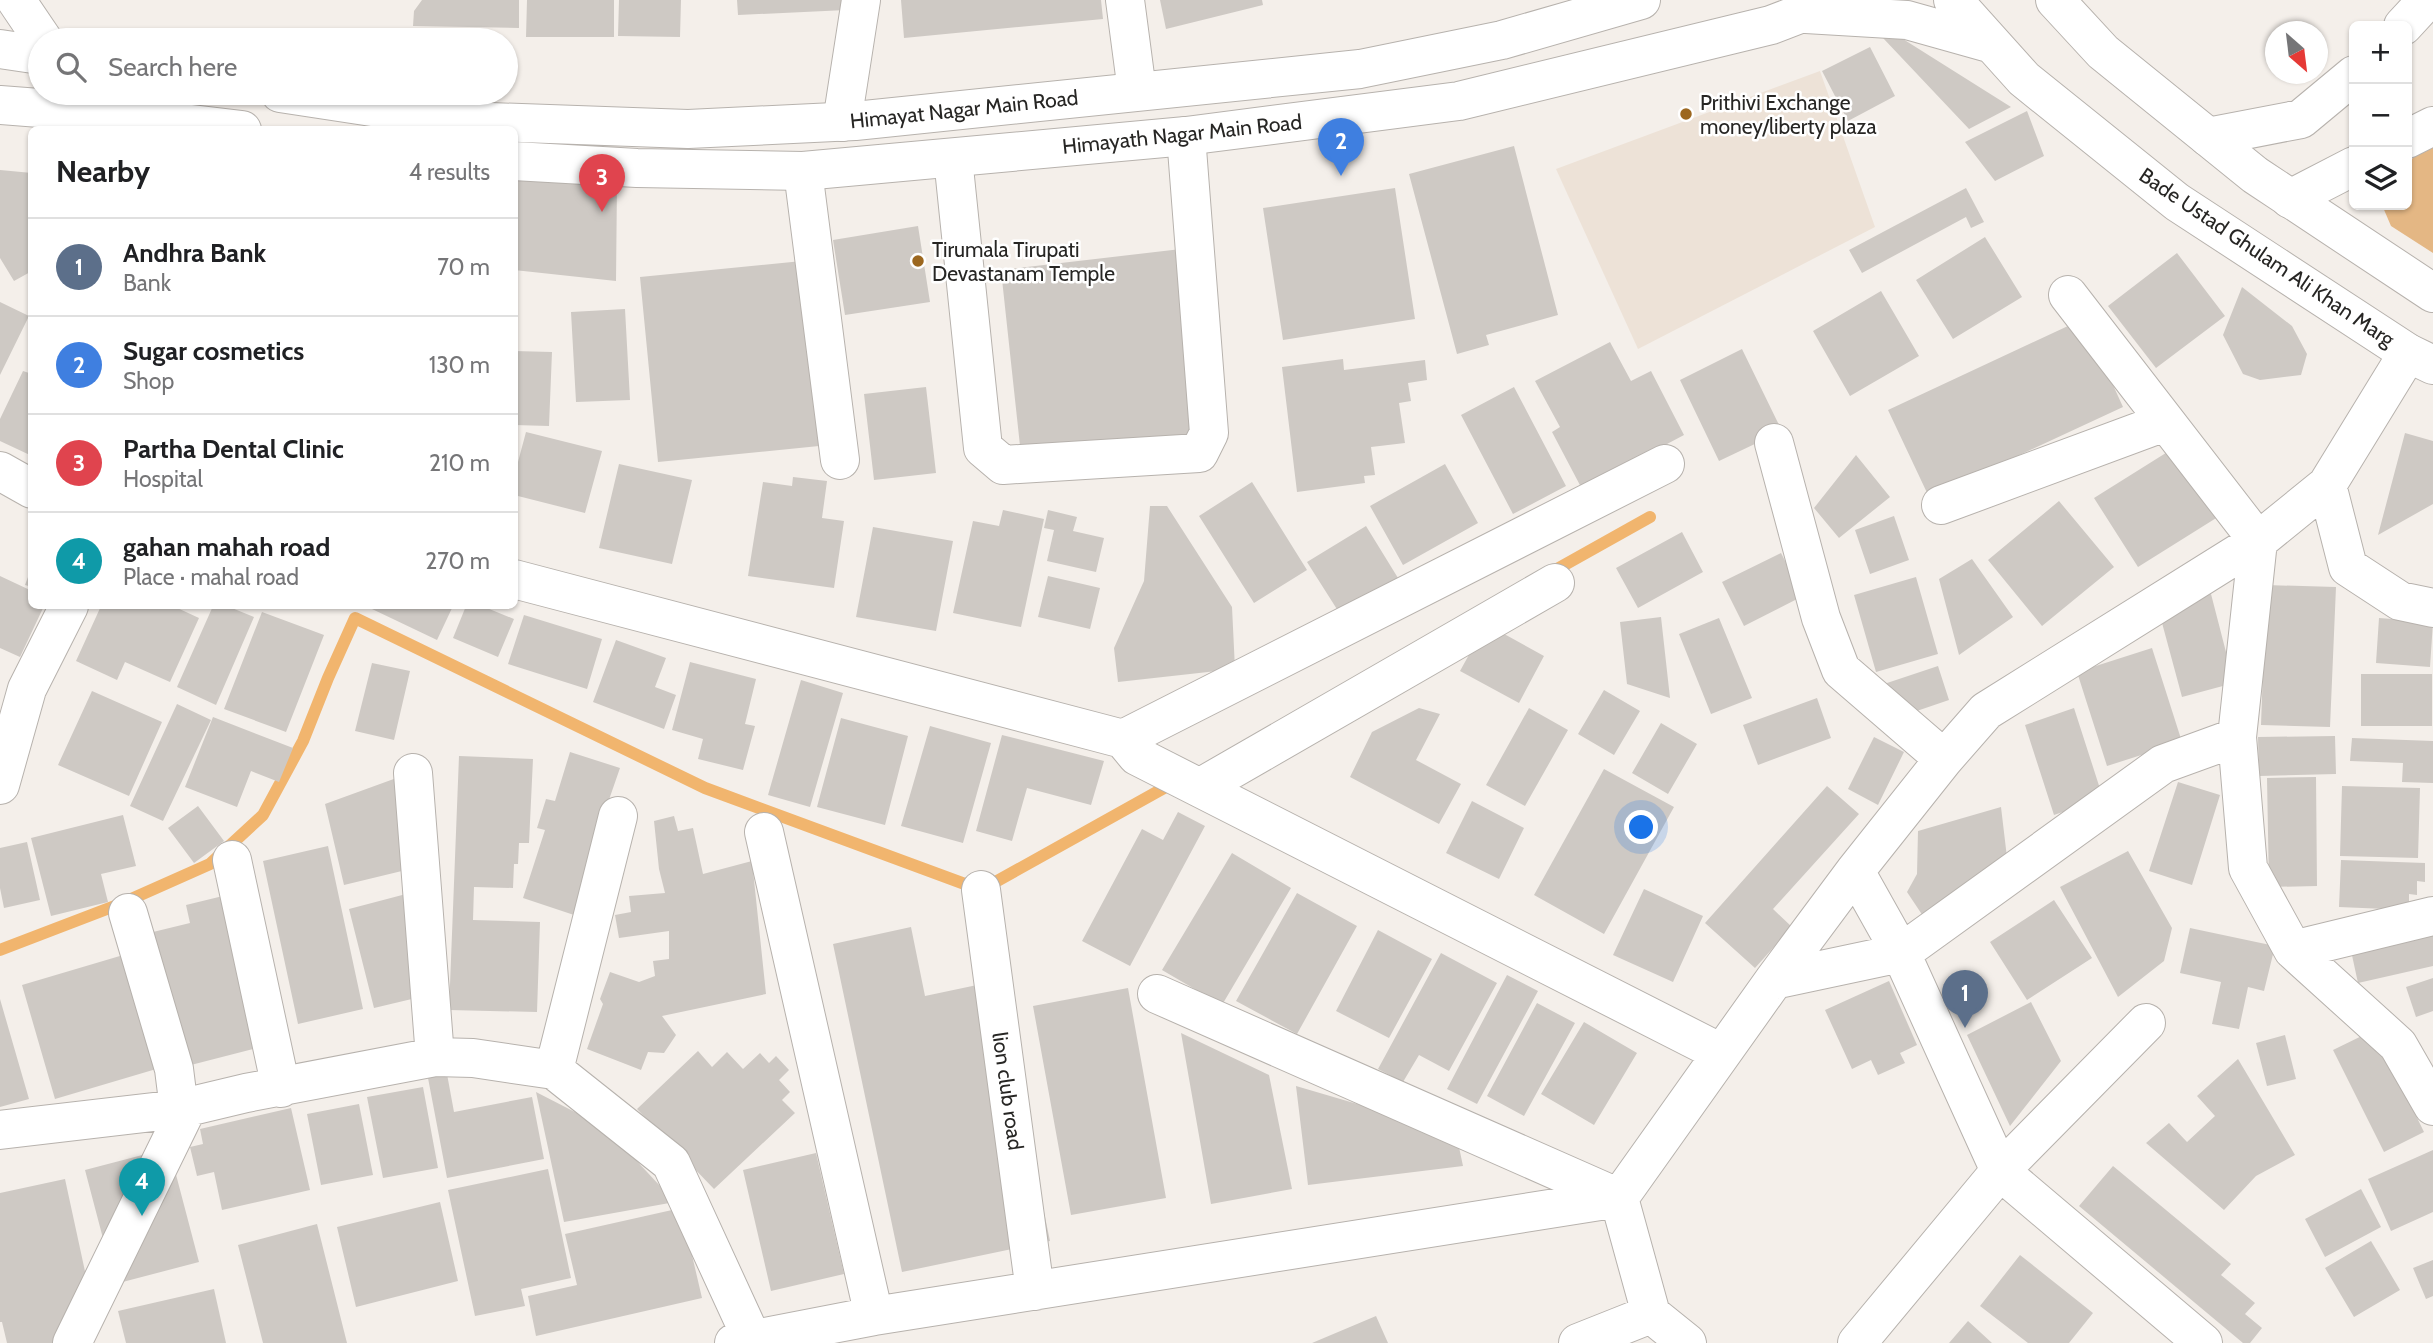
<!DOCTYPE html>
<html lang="en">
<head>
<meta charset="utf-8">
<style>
  body { margin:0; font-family:Cabin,sans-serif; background:#f6f6f6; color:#202124 }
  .controls { position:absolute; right:21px; top:21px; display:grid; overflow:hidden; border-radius:10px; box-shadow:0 2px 5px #0004 }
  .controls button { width:63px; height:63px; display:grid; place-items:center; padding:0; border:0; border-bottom:2px solid #e0e0e0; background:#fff; color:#202124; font:35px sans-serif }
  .compass { position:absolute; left:2265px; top:21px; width:63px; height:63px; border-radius:50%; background:#fff; box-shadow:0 2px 5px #0004; rotate:152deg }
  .you { position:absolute; left:1642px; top:828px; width:24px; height:24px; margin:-18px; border:5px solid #fff; border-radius:50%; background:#1a73e8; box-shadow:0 0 0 10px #1a73e833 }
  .badge { display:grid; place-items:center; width:46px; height:46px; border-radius:50%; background:#db2777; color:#fff; font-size:23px; font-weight:700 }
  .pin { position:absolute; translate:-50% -58px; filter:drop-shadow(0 2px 4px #0008) }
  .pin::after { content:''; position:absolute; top:37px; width:24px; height:21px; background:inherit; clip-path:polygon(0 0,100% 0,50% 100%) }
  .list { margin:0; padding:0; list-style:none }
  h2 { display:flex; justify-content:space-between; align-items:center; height:91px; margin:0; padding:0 28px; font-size:30px }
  h2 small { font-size:23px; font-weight:400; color:#757577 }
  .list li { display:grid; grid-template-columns:46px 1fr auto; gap:21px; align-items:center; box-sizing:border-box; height:98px; padding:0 28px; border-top:2px solid #e0e0e0 }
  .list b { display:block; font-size:26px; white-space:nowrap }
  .list p { margin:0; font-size:23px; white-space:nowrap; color:#757577 }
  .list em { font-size:23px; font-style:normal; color:#757577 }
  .icon { flex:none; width:38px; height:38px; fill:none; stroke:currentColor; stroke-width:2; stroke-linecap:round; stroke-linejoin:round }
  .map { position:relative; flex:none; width:2433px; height:1343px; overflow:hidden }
  .search { position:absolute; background:#fff; box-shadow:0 2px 5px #0004; left:28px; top:28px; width:490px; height:77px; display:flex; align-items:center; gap:18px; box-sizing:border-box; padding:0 24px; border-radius:38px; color:#757577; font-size:26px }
  .panel { position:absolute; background:#fff; box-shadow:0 2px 5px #0004; left:28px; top:126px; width:490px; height:483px; border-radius:10px }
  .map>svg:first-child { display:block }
  .built { fill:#ede2d7 }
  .green { fill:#e4b784 }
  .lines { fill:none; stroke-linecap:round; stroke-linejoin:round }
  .stream { stroke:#f1b56e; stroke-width:12 }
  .building { fill:#cec9c4 }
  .minor-casing { stroke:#b7b2ad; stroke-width:40 }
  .major-casing { stroke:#b7b2ad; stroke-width:40 }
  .minor { stroke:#fff; stroke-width:38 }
  .major { stroke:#fff; stroke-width:38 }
  .poi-dot { fill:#9c671f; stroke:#fff; stroke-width:2.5 }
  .labels { text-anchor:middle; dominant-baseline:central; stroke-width:5; stroke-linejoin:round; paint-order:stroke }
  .poi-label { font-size:21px; fill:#272624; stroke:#fff; text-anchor:start }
  .street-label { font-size:21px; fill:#272624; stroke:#fff }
</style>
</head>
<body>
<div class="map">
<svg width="2433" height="1343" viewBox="0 0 2433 1343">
  <rect width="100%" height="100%" fill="#f4efea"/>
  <!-- built -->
  <path class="built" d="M1820 71 1875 227 1638 349 1556 169Z"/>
  <!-- green -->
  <path class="green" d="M2433 142V253L2391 226 2382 205H2407V163Z"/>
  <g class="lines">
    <!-- stream -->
    <path class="stream" d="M1550 573 1650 517
      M0 950 120 904 210 864 263 815 303 741 328 678 355 618 705 788 981 890 1173 783"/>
  </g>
  <!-- building -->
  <path class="building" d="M422 0H519V28L413 26 414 11Z
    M527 0H614V37H526Z
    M619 0H681L680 37 618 36Z
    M737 0H845L846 10 738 15Z
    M901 0H1101L1103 19 904 38Z
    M1160 0H1262L1263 5 1166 29Z
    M1895 34 2011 107 1969 129 1883 38Z
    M1870 47 1895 96 1848 121 1822 71Z
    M2027 111 2044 156 1995 181 1965 142Z
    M1514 146 1558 315 1486 335 1489 345 1457 354 1409 174Z
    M0 170 32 173V271L14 281 0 258Z
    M514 172 617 184 616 281 514 270Z
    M1395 188 1415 319 1283 340 1263 208Z
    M1966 188 1984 222 1971 228 1966 217 1862 273 1849 250Z
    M918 226 930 302 845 315 833 240Z
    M1985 237 2022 297 1953 339 1916 280Z
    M1181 249 1202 434 1021 455 1001 270Z
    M2177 253 2225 316 2156 368 2108 306Z
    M802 261 819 446 658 462 640 277Z
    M2242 287 2292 326 2307 354 2301 375 2260 380 2243 374 2223 335Z
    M1881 291 1919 356 1850 396 1813 331Z
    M0 302 29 316 0 375Z
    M625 309 630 400 576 402 571 312Z
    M2083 319 2123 407 1929 497 1888 410Z
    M1610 342 1631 381 1651 371 1684 435 1582 489 1552 432 1560 427 1535 381Z
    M1742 349 1782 431 1719 461 1680 380Z
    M514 351 552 352 549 426 514 425Z
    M1343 359 1344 370 1425 360 1427 380 1408 383 1411 401 1399 403 1405 443 1371 447 1375 475 1364 476 1365 483 1297 492 1282 367Z
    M23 371 32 374V456L0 441V419Z
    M926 387 936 473 874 480 864 394Z
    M1514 387 1566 486 1513 514 1461 415Z
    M526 432 602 451 585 513 514 495V477Z
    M2405 433 2433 441V504L2378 535Z
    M2177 446 2221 515 2138 567 2094 498Z
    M1856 455 1890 497 1839 538 1814 508Z
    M619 464 692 480 672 564 599 548Z
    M1445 464 1478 523 1403 565 1370 506Z
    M793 477 827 481 822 518 844 521 834 588 748 576 763 482 792 486Z
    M1252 482 1307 570 1254 603 1199 516Z
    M2059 501 2114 567 2042 626 1988 560Z
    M1150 506H1167L1232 607 1235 669 1118 682 1114 648 1144 581Z
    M1003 510 1044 519 1021 627 953 613 973 521 999 526Z
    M1048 510 1077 517 1073 531 1104 538 1096 572 1047 561 1054 530 1044 528Z
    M1894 516 1909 560 1870 574 1855 530Z
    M1366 526 1398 578 1340 614 1307 562Z
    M873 527 953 541 936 631 856 617Z
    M1682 532 1703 572 1638 608 1616 568Z
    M1781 553 1803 596 1744 626 1722 582Z
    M1972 559 2013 617 1959 655 1939 579Z
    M31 569H32V587L25 585Z
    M0 576 32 591V606H44L20 657 0 648Z
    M1048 576 1100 588 1090 629 1038 617Z
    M1916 577 1938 654 1876 672 1854 595Z
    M2266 585 2336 587 2330 727 2261 725Z
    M2211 594 2234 683 2182 697 2158 608Z
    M101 606H173L199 618 170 682 125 662 117 680 76 661Z
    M213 606H227L254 617 216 705 177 687Z
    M374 606H453L437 640 372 609Z
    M466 606H482L514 619 498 657 453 638Z
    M262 612 324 635 286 732 224 709Z
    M524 615 602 639 587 689 508 664Z
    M1661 617 1670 698 1627 684 1620 622Z
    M1719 618 1752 698 1711 714 1679 634Z
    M2379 618 2433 622 2430 667 2376 663Z
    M1486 624 1544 656 1519 703 1460 671Z
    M616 640 666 658 655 687 676 695 664 729 593 702Z
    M2152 648 2182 742 2107 766 2077 672Z
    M690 662 756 679 745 724 755 726 743 770 698 759 703 739 672 730Z
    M372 663 410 671 394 740 355 731Z
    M1938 666 1949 700 1902 716 1884 684Z
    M2361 674H2432V726H2361Z
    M801 680 843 693 810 807 768 795Z
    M1604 690 1640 711 1614 755 1578 734Z
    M92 691 162 722 129 796 58 765Z
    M1817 698 1831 738 1758 765 1743 725Z
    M177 704 211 720 163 821 130 806Z
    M1419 708 1440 714 1416 760 1461 784 1439 824 1350 777 1372 732Z
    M1529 708 1568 730 1525 806 1486 785Z
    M2074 708 2103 798 2054 815 2025 725Z
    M213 717 293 748 279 782 251 771 237 807 185 787Z
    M841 718 908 736 885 825 817 807Z
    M1661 723 1697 744 1668 794 1632 773Z
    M930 726 991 743 963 843 901 826Z
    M1002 735 1104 761 1091 805 1027 788 1012 841 976 831Z
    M2335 736 2336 774 2259 776 2258 737Z
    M1874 737 1904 752 1878 805 1848 789Z
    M2352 738 2433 741V783L2402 782 2403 763 2350 761Z
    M570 752 620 768 603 817 580 917 523 898 545 830 537 828 546 799 555 801Z
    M459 756 533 759 529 843H519L518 864H514L513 888 474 887 473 920 540 922 537 1012 449 1010Z
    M1604 769 1674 807 1604 934 1534 895Z
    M402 776 406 870 344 885 325 804Z
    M2316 777 2317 886 2269 887 2267 778Z
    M2178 782 2220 795 2192 885 2149 871Z
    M1827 786 1859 814 1773 909 1792 927 1755 968 1705 923Z
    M2342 786 2420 788 2418 858 2340 856Z
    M1472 801 1524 828 1499 879 1446 853Z
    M198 806 224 841 194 863 168 828Z
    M2001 807 2008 866 1927 922 1907 892 1917 874 1918 831Z
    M1178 812 1205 826 1130 966 1082 941 1142 829 1163 840Z
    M123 815 136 866 101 874 108 902 51 916 31 838Z
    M674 816 678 831 693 828 703 874 752 861 766 994 662 1016 676 1035 664 1053 648 1052 641 1070 587 1049 603 1004 600 999 610 972 639 982 655 976 653 961 669 959V931L619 938 615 915 631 912 629 896 665 893 659 869 654 821Z
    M27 842 40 900 4 908 0 888V848Z
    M328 846 363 1009 298 1024 263 861Z
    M2128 851 2172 928 2164 961 2118 997 2060 887Z
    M1232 853 1291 888 1222 1005 1162 970Z
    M2341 860 2425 863V882L2417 881V895L2409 894V910L2339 907Z
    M1644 889 1703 916 1673 982 1613 955Z
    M1297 893 1357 926 1297 1034 1236 1001Z
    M406 894 416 998 374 1008 349 909Z
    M227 895 265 1046 187 1066 153 932 190 923 186 905Z
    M2054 900 2092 958 2027 1000 1990 942Z
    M911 927 925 996 996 981 1050 1241 902 1272 833 944Z
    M2433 927V966L2358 983 2350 946Z
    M2190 928 2275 946 2264 991 2248 987 2239 1029 2212 1024 2221 982 2180 973Z
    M1378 930 1432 959 1389 1038 1336 1011Z
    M130 953 163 1067 55 1099 22 985Z
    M1441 953 1497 983 1449 1071 1419 1055 1403 1082 1378 1069Z
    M1507 975 1538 991 1477 1104 1447 1089Z
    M2433 978V1011L2416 1017 2406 987Z
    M1889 981 1917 1045 1900 1053 1905 1063 1878 1075 1871 1060 1852 1069 1825 1010Z
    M1128 988 1166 1198 1071 1215 1033 1006Z
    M0 999 29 1099 0 1107Z
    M2031 1002 2061 1061 2010 1126 1967 1035Z
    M1537 1003 1575 1023 1524 1116 1487 1096Z
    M1584 1022 1637 1053 1594 1125 1541 1094Z
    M2374 1030 2424 1132 2384 1152 2333 1050Z
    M1181 1033 1269 1075 1292 1189 1211 1204Z
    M2285 1035 2296 1079 2267 1086 2256 1043Z
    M698 1051 712 1067 727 1052 743 1069 760 1053 769 1063 776 1056 789 1070 779 1080 790 1092 782 1100 795 1113 714 1189 637 1109Z
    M2238 1059 2295 1155 2256 1176 2224 1210 2146 1143 2169 1123 2187 1142 2215 1116 2197 1096Z
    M447 1074 454 1112 532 1097 544 1159 447 1178 428 1078Z
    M1296 1086 1456 1133 1463 1166 1308 1185Z
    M423 1087 438 1168 383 1178 367 1097Z
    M536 1092 606 1128 675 1202 564 1222Z
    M359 1104 373 1175 321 1185 307 1114Z
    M291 1108 310 1190 222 1210 214 1172 197 1176 190 1147 203 1144 200 1129Z
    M169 1148 199 1262 115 1284 85 1170Z
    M2433 1150V1212L2391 1231 2368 1179Z
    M816 1153 844 1274 771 1291 743 1170Z
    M2113 1166 2231 1264 2221 1275 2255 1303 2245 1314 2262 1328 2250 1343H2243L2079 1206Z
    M548 1169 571 1278 521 1289 525 1306 475 1316 448 1190Z
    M65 1179 91 1299 93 1343H7L2 1322H0V1193Z
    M2361 1189 2381 1227 2325 1257 2305 1219Z
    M440 1202 458 1281 356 1307 337 1227Z
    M681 1208 702 1298 536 1336 528 1296 577 1285 565 1234Z
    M317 1224 347 1343H263L238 1245Z
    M2371 1241 2400 1290 2354 1317 2325 1268Z
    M2020 1255 2093 1313 2069 1343H2028L1980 1306Z
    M2433 1260V1296L2426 1299 2413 1268Z
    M214 1289 226 1343H126L118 1311Z
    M1376 1316 1388 1343H1312Z
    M1968 1321 1992 1343H1949Z"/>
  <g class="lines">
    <!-- minor casing -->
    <g class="minor-casing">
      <path id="minor" d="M16 0 43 40
        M1125 0 1137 91
        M2403 26 2427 0
        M842 122 861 0
        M2208 137 2301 119 2354 75
        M2407 139 2433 126
        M953 158 983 448 1003 465 1199 453 1209 433 1186 136
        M803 171 840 460
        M2290 199 2354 166
        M2068 295 2258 541 2237 737 2248 868 2293 950 2398 1045 2433 1106
        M1774 443 1821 618 1841 670 1944 759
        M0 471 32 489
        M2327 485 2348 567 2400 601 2433 608
        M1941 505 2165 422
        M514 579 1123 739 1137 756 1721 1053
        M1123 739 1665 464
        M413 773 435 1057
        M0 785 27 689 69 606
        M1201 787 1555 583
        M764 832 874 1316
        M232 860 281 1088
        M1855 871 1901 953 2000 1171 2203 1343
        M981 890 1035 1291
        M128 913 174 1069 179 1109
        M2293 950 2433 916
        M1774 980 1901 953 2163 764 2237 737
        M1157 994 1619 1198 1651 1314 1687 1343
        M554 1070 618 816
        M0 1130 179 1109 246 1093 435 1057 473 1058 554 1070 671 1163 752 1339
        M72 1343 188 1106
        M734 1343 874 1316 1619 1198 1774 980 1855 871 1944 759 1986 711 2258 541 2327 485 2408 353
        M1578 1343 1651 1314
        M1857 1343 2000 1171 2146 1023"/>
    </g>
    <!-- major casing -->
    <g class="major-casing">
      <path id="major" d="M1953 0 2024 79 2177 202 2408 353 2433 365
        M2055 0 2103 52 2255 175 2433 293
        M1806 14 1907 20 1989 43
        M0 49 40 55
        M280 93 464 121 688 129 855 121 1360 69 1502 40 1641 0
        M0 105 91 112 242 130
        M514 161 637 168 803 171 1186 136 1459 101 1771 25 1836 0"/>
    </g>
    <!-- minor -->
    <use href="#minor" class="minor"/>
    <!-- major -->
    <use href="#major" class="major"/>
  </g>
  <!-- markers -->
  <g class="poi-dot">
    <circle cx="1686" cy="114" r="7"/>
    <circle cx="918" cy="261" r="7"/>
  </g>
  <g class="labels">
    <!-- poi labels -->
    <g class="poi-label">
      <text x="1700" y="102">Prithivi Exchange<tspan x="1700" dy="24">money/liberty plaza</tspan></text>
      <text x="932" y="249">Tirumala Tirupati<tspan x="932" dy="24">Devastanam Temple</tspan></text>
    </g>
    <!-- street labels -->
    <g class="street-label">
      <text transform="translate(964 109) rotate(-6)">Himayat Nagar Main Road</text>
      <text transform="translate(1182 134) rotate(-6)">Himayath Nagar Main Road</text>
      <text transform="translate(2267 257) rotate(34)">Bade Ustad Ghulam Ali Khan Marg</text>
      <text transform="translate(1008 1091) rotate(82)">lion club road</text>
    </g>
  </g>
</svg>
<div class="controls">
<button>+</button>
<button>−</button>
<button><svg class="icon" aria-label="layers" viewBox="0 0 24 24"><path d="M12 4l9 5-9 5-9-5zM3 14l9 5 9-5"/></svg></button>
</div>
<svg class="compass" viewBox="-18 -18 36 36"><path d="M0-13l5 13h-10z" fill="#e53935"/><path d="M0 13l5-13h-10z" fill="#757577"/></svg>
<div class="you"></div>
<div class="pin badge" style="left:1965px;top:1028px;background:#5c6f8a">1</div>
<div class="pin badge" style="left:1341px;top:176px;background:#3f7fe0">2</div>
<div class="pin badge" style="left:602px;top:212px;background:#e0444e">3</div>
<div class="pin badge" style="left:142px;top:1216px;background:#0f9aa8">4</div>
<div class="search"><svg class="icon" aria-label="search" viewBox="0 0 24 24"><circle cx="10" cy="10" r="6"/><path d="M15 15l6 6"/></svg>Search here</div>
<section class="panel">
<h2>Nearby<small>4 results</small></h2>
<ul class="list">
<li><span class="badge" style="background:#5c6f8a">1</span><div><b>Andhra Bank</b><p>Bank</p></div><em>70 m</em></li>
<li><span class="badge" style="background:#3f7fe0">2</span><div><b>Sugar cosmetics</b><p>Shop</p></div><em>130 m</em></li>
<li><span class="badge" style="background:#e0444e">3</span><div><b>Partha Dental Clinic</b><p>Hospital</p></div><em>210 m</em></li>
<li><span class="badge" style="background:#0f9aa8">4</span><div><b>gahan mahah road</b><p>Place · mahal road</p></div><em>270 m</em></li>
</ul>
</section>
</div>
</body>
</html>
